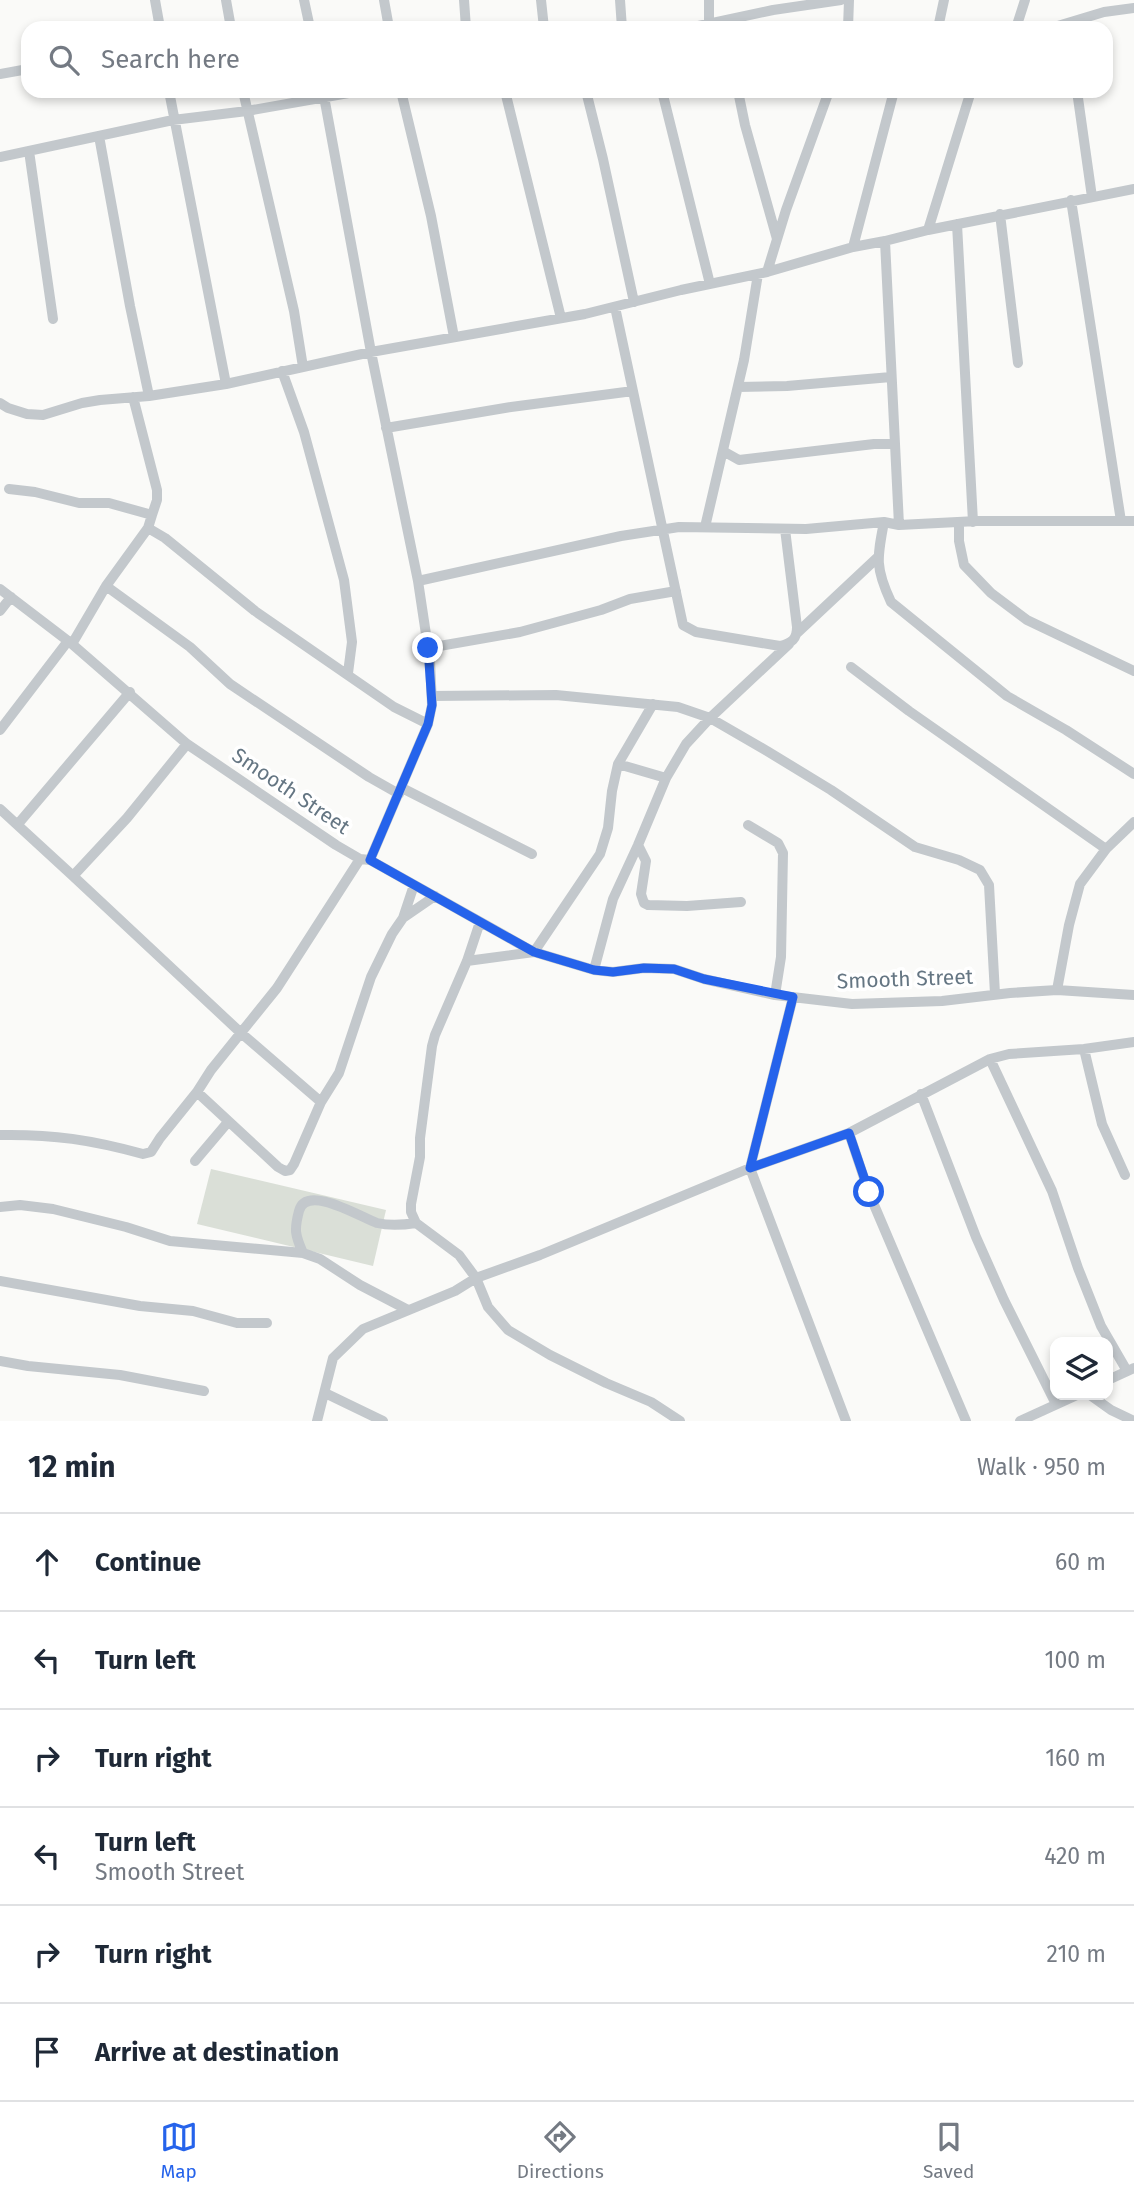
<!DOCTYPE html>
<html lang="en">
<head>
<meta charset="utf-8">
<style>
  body { margin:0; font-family:"Fira Sans",sans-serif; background:#f2f2f3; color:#1f2937 }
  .controls { position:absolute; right:21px; bottom:21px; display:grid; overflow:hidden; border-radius:14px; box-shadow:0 4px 10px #0003 }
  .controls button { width:63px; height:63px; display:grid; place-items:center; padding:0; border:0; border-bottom:2px solid #e0e1e3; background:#fff; color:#1f2937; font:35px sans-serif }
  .stop { position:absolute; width:21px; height:21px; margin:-16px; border:5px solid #2563eb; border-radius:50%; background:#fff }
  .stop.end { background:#2563eb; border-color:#fff; box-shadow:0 2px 7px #0008 }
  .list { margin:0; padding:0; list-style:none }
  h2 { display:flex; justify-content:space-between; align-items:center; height:91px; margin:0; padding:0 28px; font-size:30px }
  h2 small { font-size:23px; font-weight:400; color:#747a83 }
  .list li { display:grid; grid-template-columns:46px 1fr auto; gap:21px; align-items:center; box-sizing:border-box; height:98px; padding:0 28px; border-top:2px solid #e0e1e3 }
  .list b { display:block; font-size:26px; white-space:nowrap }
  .list p { margin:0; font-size:23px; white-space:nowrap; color:#747a83 }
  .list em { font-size:23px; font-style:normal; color:#747a83 }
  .icon { flex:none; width:38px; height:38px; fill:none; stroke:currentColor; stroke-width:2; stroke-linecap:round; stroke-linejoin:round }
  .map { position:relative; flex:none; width:1134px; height:1421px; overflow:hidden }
  .search { position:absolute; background:#fff; box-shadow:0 4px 10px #0003; left:21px; right:21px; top:21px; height:77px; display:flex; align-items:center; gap:18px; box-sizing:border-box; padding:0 24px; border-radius:21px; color:#747a83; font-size:26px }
  .sheet { height:679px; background:#fff }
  nav { display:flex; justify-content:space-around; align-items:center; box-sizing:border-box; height:98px; border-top:2px solid #e0e1e3; background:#fff; font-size:19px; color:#747a83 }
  nav a { display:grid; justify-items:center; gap:4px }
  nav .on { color:#2563eb }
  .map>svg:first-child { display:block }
  .green { fill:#dadfd7 }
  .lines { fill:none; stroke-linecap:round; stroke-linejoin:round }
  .minor { stroke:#c3c8cc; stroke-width:10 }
  .route { stroke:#2563eb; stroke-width:9 }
  .labels { text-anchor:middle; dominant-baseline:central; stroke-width:7; stroke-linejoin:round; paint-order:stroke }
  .street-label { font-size:21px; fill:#657683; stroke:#fff }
</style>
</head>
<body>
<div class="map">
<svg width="1134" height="1421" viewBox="0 0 1134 1421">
  <rect width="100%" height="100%" fill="#fafaf8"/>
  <!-- green -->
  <path class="green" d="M211 1169 386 1210 373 1266 197 1224Z"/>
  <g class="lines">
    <!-- minor -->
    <path class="minor" d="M155 0 160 28
      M226 0 231 28
      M304 0 310 28
      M384 0 389 28
      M464 0 466 28
      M541 0 544 28
      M620 0 622 28
      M709 0V24
      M689 28 773 10 841 0
      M848 28 849 0
      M938 28 944 0
      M1016 28 1025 0
      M1051 28 1104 12 1134 8
      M0 74 28 69
      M169 91 226 384
      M243 91 294 311 303 367
      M323 91 371 352 418 581 430 661 432 705 428 724 370 860
      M401 91 431 216 454 337
      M505 91 561 318
      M586 91 603 159 634 302
      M662 91 710 284
      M738 91 745 125 777 239
      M1077 91 1092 197
      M99 136 130 306 149 396
      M29 151 53 319
      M0 157 173 120 247 111 360 91
      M1071 200 1121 521
      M1000 214 1018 363
      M957 224 973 522
      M928 230 971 91
      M885 241 899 525
      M853 247 894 91
      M767 272 786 210 829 91
      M615 307 683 625 696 632 780 646C792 643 797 639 797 627L785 529
      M282 371 304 432 344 580 352 642 348 673
      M738 387 787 386 891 377
      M133 397 157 490V500L152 515
      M0 403 8 408 27 414 43 415 82 403 100 400 149 396 226 384 371 352 585 314 681 290 767 272 853 247 885 241 928 230 1134 189
      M386 428 511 407 633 391
      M723 451 739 460 874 444H895
      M9 489 35 492 79 503H109L152 515 148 528
      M884 522C877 558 875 568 891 602L1007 696 1066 730 1134 774
      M959 522V541L964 565 991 593 1027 620 1134 671
      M705 527 744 360 758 274
      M418 581 621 536 679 527 806 529 884 522 899 525 977 521H1134
      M106 586 190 647 230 684 369 777 399 794
      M0 589 72 644 187 744 336 845 360 859 370 860 534 952 594 970 613 972 644 968 674 969 704 979 775 995 852 1004 942 1001 1010 993 1057 990 1134 995
      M0 611 11 597
      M797 633 877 558
      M72 644 106 586 148 528 165 538 255 611 394 707 428 724
      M428 648 520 632 601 610 630 599 676 591
      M851 667 909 711 1106 849
      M432 696 556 695 678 707 710 718 767 751 831 790 915 847 959 860 980 870 989 885 995 994
      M0 730 68 641
      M187 744 127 818 73 876 241 1033 321 1102
      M618 764 666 778
      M402 788 532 854
      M0 809 73 876
      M18 824 130 692
      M748 825 778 843 783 853 781 957 775 995
      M638 845 646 861 641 894 644 903 648 905 687 906 741 902
      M403 918 414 885
      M480 922 467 961 435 1035 432 1046 420 1138V1157L411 1204V1212L416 1223 459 1255 476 1278 488 1307 508 1330 550 1355 606 1383 651 1402 680 1421
      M467 961 534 952 600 854 608 828 612 791 618 764 653 704
      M594 970 613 899 638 845 666 778 686 744 710 718 789 644
      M1057 990 1069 925 1080 884 1106 849 1134 822
      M793 997 750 1168 846 1421
      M1084 1049 1102 1124 1125 1175
      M990 1059 1052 1191 1078 1268 1101 1326 1127 1371
      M197 1092 278 1167 285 1171 290 1170 294 1164 321 1102 339 1073 371 977 392 934 403 918 435 896
      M921 1094 976 1237 1004 1300 1056 1404
      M849 1133 869 1193 966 1421
      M0 1135C53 1134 92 1140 143 1154L151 1152 160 1138 197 1092 211 1070 277 988 360 859
      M195 1161 228 1122
      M0 1207 20 1205 53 1209 126 1227 170 1241 303 1253 320 1259 360 1285 408 1310
      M303 1253C295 1235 294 1230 299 1211 306 1183 362 1218 377 1223 390 1226 403 1225 416 1223
      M0 1281 140 1306 193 1311 237 1323H267
      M0 1361 28 1366 120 1375 204 1391
      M1108 1380 1134 1368
      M325 1393 383 1421
      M1090 1395 1111 1410 1134 1421
      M317 1421 333 1358 363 1329 455 1291 476 1278 540 1255 750 1168 849 1133 990 1059 1009 1054 1084 1049 1134 1042
      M1020 1421 1077 1395"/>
  </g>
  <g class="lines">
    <!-- route -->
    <path class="route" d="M428 648 432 705 428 724 370 860 534 952 594 970 613 972 644 968 674 969 704 979 793 997 750 1168 849 1133 869 1192"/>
  </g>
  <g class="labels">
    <!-- street labels -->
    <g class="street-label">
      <text transform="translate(291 791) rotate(34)">Smooth Street</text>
      <text transform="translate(905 979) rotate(-2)">Smooth Street</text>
    </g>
  </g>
</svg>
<div class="controls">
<button><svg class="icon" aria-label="layers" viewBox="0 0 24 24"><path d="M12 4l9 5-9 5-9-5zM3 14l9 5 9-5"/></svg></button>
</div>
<div class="stop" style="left:869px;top:1192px"></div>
<div class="stop end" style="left:428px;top:648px"></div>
<div class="search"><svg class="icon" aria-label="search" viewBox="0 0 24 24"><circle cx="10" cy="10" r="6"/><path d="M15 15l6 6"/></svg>Search here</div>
</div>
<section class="sheet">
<h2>12 min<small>Walk · 950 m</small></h2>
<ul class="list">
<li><svg class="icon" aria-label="ahead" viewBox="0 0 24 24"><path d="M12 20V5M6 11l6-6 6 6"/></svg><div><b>Continue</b></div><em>60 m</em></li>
<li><svg class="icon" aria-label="left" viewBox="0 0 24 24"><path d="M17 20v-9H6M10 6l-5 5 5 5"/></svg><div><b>Turn left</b></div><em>100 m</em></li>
<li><svg class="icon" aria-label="right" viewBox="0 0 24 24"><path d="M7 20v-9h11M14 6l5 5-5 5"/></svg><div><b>Turn right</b></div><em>160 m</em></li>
<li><svg class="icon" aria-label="left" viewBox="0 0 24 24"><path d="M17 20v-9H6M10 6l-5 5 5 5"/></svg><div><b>Turn left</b><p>Smooth Street</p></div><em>420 m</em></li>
<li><svg class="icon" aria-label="right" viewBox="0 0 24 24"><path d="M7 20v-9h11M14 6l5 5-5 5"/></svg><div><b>Turn right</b></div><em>210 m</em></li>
<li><svg class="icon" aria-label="arrive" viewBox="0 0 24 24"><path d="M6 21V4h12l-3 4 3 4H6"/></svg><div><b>Arrive at destination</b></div></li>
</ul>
</section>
<nav>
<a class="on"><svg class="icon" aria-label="map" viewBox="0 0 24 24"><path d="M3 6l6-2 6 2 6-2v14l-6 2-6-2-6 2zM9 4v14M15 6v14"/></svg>Map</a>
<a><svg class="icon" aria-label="directions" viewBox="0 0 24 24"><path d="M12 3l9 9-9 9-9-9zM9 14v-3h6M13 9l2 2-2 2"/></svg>Directions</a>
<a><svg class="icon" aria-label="saved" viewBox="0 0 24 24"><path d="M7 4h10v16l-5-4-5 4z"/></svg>Saved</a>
</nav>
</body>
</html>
